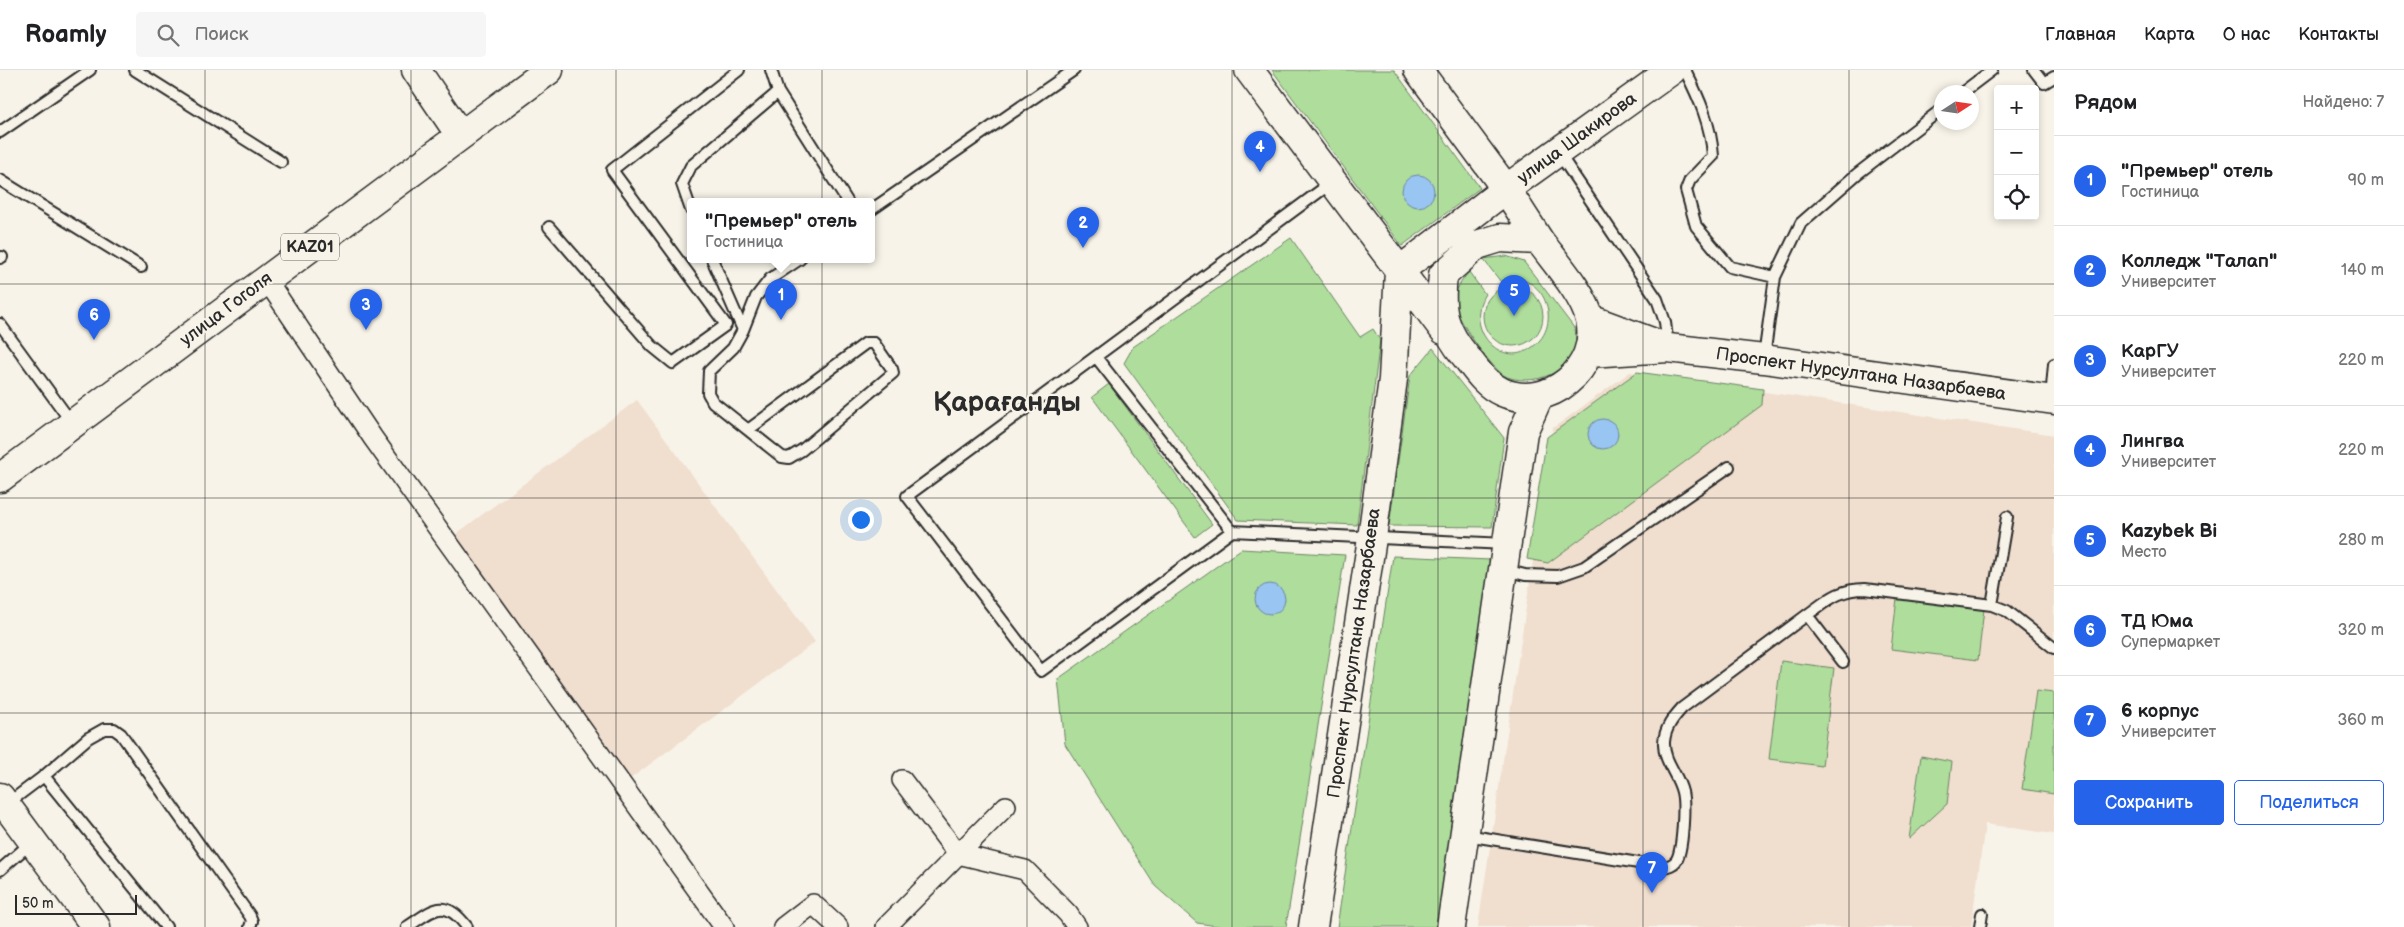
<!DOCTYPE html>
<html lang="ru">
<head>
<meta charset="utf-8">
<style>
  body { margin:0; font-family:"Balsamiq Sans",sans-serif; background:#f6f6f6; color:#202124 }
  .controls { position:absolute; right:15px; top:15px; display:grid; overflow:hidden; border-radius:5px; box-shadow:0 2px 8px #0003 }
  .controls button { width:45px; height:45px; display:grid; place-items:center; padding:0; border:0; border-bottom:1px solid #e0e0e0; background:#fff; color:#202124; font:25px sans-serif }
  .compass { position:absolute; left:1934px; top:15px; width:45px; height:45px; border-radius:50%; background:#fff; box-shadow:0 2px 8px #0003; rotate:78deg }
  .scale { position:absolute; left:15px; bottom:12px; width:122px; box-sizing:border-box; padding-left:5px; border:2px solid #2b2b2b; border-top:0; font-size:14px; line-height:18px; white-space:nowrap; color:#2b2b2b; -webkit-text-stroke:4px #f7f3e8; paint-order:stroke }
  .you { position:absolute; left:860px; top:449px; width:18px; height:18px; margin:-12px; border:4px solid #fff; border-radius:50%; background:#1a73e8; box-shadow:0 0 0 8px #1a73e833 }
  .badge { display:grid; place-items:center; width:32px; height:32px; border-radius:50%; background:#2563eb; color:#fff; font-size:16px; font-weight:700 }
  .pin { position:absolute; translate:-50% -41px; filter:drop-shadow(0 1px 2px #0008) }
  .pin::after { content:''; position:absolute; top:26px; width:18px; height:15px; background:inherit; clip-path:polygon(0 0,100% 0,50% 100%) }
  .popup { position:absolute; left:687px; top:128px; width:188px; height:65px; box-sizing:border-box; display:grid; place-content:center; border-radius:5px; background:#fff; filter:drop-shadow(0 1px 4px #0005); font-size:16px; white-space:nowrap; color:#757577 }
  .popup b { font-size:19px; color:#202124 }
  .popup::after { content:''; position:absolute; left:50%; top:100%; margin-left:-10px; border:10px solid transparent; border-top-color:#fff }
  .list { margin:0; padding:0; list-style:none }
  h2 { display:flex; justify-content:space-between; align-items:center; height:65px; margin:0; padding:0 20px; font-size:21px }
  h2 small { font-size:16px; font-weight:400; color:#757577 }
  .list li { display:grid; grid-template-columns:32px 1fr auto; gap:15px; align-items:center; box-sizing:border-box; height:90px; padding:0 20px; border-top:1px solid #e0e0e0 }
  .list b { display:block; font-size:19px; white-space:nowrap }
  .list p { margin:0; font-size:16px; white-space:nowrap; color:#757577 }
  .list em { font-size:16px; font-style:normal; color:#757577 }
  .actions { display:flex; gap:10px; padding:15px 20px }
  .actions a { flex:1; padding:11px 0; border:1px solid #2563eb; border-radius:5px; text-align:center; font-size:18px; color:#2563eb }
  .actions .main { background:#2563eb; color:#fff }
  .icon { flex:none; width:28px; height:28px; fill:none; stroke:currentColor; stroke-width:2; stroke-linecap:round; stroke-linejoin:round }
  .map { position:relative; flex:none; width:2054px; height:857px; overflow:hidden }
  header { display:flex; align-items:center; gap:30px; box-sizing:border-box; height:70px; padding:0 25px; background:#fff; border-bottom:1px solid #e0e0e0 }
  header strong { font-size:24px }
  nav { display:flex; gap:28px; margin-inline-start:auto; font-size:18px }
  .search { width:350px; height:45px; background:#f6f6f6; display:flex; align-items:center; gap:12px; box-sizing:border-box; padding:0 18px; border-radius:5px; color:#757577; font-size:19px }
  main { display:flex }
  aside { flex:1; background:#fff }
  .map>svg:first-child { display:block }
  .built { fill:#f0dece }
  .green { fill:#aedd9c; stroke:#6c8464 }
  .water { fill:#99c5f2; stroke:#6d87a2 }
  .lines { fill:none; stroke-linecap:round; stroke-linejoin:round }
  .lane-casing { stroke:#2b2b2b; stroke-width:14 }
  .street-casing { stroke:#2b2b2b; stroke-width:22 }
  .secondary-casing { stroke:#2b2b2b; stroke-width:31 }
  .highway-casing { stroke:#2b2b2b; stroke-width:31 }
  .lane { stroke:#f7f3e8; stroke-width:10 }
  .street { stroke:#f7f3e8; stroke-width:19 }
  .secondary { stroke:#f7f3e8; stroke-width:28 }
  .highway { stroke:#f7f3e8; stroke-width:28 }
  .grid { fill:none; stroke:#2b2b2b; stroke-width:1; stroke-opacity:0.55 }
  .labels { text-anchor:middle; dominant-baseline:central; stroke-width:4.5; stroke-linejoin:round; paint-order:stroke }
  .shield { fill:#f7f3e8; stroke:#686764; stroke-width:1 }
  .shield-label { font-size:16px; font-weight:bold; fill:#2b2b2b }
  .street-label { font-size:18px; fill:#2b2b2b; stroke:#f7f3e8 }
  .town-label { font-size:28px; font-weight:bold; fill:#2b2b2b; stroke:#f7f3e8 }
</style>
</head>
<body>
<header>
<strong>Roamly</strong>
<div class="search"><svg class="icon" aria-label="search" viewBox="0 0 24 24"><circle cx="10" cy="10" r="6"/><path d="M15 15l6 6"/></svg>Поиск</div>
<nav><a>Главная</a><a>Карта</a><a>О нас</a><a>Контакты</a></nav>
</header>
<main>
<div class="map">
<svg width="2054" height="857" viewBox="0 0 2054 857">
  <rect width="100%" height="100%" fill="#f7f3e8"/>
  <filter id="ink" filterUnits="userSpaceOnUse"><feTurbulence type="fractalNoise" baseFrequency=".02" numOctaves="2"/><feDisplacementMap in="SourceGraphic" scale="10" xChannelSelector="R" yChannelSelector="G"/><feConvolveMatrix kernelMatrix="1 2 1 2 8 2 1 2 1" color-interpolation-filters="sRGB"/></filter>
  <g filter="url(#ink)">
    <!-- built -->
    <path class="built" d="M1630 302 2054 365V764L1985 754 1971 857H1478L1553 358Z
      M637 330 815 572 630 709 452 467Z"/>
    <!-- green -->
    <path class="green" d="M1272 0H1394L1480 118 1402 176Z
      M1291 168 1360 267 1373 259 1380 270 1357 455 1238 450 1124 293 1133 277Z
      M1506 186 1524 192 1575 259C1583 298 1538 318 1507 307 1494 303 1454 246 1454 232 1454 221 1462 210 1469 202L1485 224C1463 259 1503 303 1535 275 1565 250 1540 196 1501 212L1483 189Z
      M1483 246a30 30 0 1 1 60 0a30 30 0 1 1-60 0Z
      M1433 278 1504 368 1492 457 1389 456 1410 306Z
      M1637 302 1763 319 1762 335 1548 493 1527 489 1547 367Z
      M1109 314 1212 454 1195 467 1092 327Z
      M1241 479 1345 485 1286 857H1224L1197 853 1155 816 1065 674 1058 609Z
      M1393 486 1491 490 1438 857H1337Z
      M1897 528 1984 539 1978 590 1891 579Z
      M1781 591 1834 598 1822 696 1769 689Z
      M2036 621 2054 623V724L2022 719Z
      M1921 686 1952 692 1947 734 1909 769Z"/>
    <!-- water -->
    <path class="water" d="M1402 121a16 16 0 1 1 32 0a16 16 0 1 1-32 0Z
      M1588 364a15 15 0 1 1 30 0a15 15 0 1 1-30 0Z
      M1255 529a15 15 0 1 1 30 0a15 15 0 1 1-30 0Z"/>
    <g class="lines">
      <!-- lane casing -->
      <g class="lane-casing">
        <path id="lane" d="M135 0 281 92
          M771 0 778 22 847 131
          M1685 0C1699 28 1711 54 1713 86L1690 110 1686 120 1696 156 1730 197 1775 207
          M2034 0 2044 13 2054 7
          M1963 22 1992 0
          M0 62 90 0
          M1558 82 1657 229 1665 252 1668 276
          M0 110 141 197
          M1331 113 907 426 1041 601 1232 461 1506 474
          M691 140 682 114 691 96 778 22
          M871 140 1074 0
          M549 157 652 276 673 293 726 255 612 100 739 0
          M0 188 2 187
          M712 189 743 260
          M0 254 72 353
          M1096 287 1232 461
          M1764 287 1775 207 1801 153 1857 104 1942 39
          M2051 329 2054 294
          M748 360 866 273H874L892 299 893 303 802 380 789 388 782 387 713 332 708 323 709 301 733 278 743 260 756 227 770 209 800 189
          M1505 500 1525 505 1558 506 1584 497 1729 397
          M1992 535 2007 541 2054 578
          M1807 545C1828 530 1839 519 1865 519L1992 535 2007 447
          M44 706 166 857
          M7 734 44 706 88 668 104 659H114L121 664 250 846 252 851 250 857
          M1466 765 1663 797C1669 796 1673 795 1676 791 1683 781 1685 734 1682 722 1678 704 1663 691 1664 672 1665 658 1673 648 1682 638L1807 545 1843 592
          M0 800 32 772
          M407 857C433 840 444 826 467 857
          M1980 857 1982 844"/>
      </g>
      <!-- street casing -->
      <g class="street-casing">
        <path id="street" d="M266 209 373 368 724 857
          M902 710 958 784 1025 800 1068 844 1077 857
          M783 857 813 834 838 857
          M886 857 1006 736"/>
      </g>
      <!-- secondary casing -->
      <g class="secondary-casing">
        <path id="secondary" d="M416 0 460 65
          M1249 0 1444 260
          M1418 0 1506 119 1539 170
          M1500 168 1539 170C1555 192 1584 224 1590 250 1601 298 1548 342 1502 322 1486 315 1477 301 1467 288 1443 260 1439 241 1443 205L1477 175Z
          M1590 249 1660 275
          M1589 283 1668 278 1764 289 2054 330
          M0 727 96 857
          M1313 857 1372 468 1393 309 1399 201 1506 119 1672 0
          M1451 857 1523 362 1539 326"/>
      </g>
      <!-- highway casing -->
      <g class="highway-casing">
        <path id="highway" d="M0 408 549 0"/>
      </g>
      <!-- lane -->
      <use href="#lane" class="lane"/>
      <!-- street -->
      <use href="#street" class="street"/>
      <!-- secondary -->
      <use href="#secondary" class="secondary"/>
      <!-- highway -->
      <use href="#highway" class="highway"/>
    </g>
  </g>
  <!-- grid -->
  <path class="grid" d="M205 0V857M411 0V857M616 0V857M822 0V857M1027 0V857M1232 0V857M1438 0V857M1643 0V857M1849 0V857M0 214H2054M0 428H2054M0 643H2054"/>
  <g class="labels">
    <!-- shield labels -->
    <rect class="shield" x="281" y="163.5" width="58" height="27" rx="4"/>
    <g class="shield-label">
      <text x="310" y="177">KАZ01</text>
    </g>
    <!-- street labels -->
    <g class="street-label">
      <text transform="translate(1577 68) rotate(-36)">улица Шакирова</text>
      <text transform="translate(226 239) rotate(-37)">улица Гоголя</text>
      <text transform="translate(1861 304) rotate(8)">Проспект Нурсултана Назарбаева</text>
      <text transform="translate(1354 583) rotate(-82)">Проспект Нурсултана Назарбаева</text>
    </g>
    <!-- town labels -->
    <g class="town-label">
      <text x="1007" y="332">Қарағанды</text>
    </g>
  </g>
</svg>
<div class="controls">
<button>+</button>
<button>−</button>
<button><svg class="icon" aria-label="locate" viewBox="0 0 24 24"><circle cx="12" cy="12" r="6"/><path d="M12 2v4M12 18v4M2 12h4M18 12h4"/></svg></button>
</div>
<svg class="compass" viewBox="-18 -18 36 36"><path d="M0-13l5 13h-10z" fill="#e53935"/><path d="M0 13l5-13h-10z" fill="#757577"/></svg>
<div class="scale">50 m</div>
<div class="you"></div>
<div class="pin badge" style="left:781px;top:250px">1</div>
<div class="popup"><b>&quot;Премьер&quot; отель</b>Гостиница</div>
<div class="pin badge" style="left:1083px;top:178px">2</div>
<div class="pin badge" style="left:366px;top:260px">3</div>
<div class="pin badge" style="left:1260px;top:102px">4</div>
<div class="pin badge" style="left:1514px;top:246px">5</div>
<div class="pin badge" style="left:94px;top:270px">6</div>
<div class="pin badge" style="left:1652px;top:823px">7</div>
</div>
<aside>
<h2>Рядом<small>Найдено: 7</small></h2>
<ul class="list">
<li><span class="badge">1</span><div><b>&quot;Премьер&quot; отель</b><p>Гостиница</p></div><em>90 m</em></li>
<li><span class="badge">2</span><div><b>Колледж &quot;Талап&quot;</b><p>Университет</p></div><em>140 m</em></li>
<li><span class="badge">3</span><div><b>КарГУ</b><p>Университет</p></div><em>220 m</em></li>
<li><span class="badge">4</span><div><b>Лингва</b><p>Университет</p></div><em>220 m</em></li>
<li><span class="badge">5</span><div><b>Kazybek Bi</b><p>Место</p></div><em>280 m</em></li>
<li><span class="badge">6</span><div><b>ТД Юма</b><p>Супермаркет</p></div><em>320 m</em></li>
<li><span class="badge">7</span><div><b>6 корпус</b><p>Университет</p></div><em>360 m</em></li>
</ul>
<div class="actions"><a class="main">Сохранить</a><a>Поделиться</a></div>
</aside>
</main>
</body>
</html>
